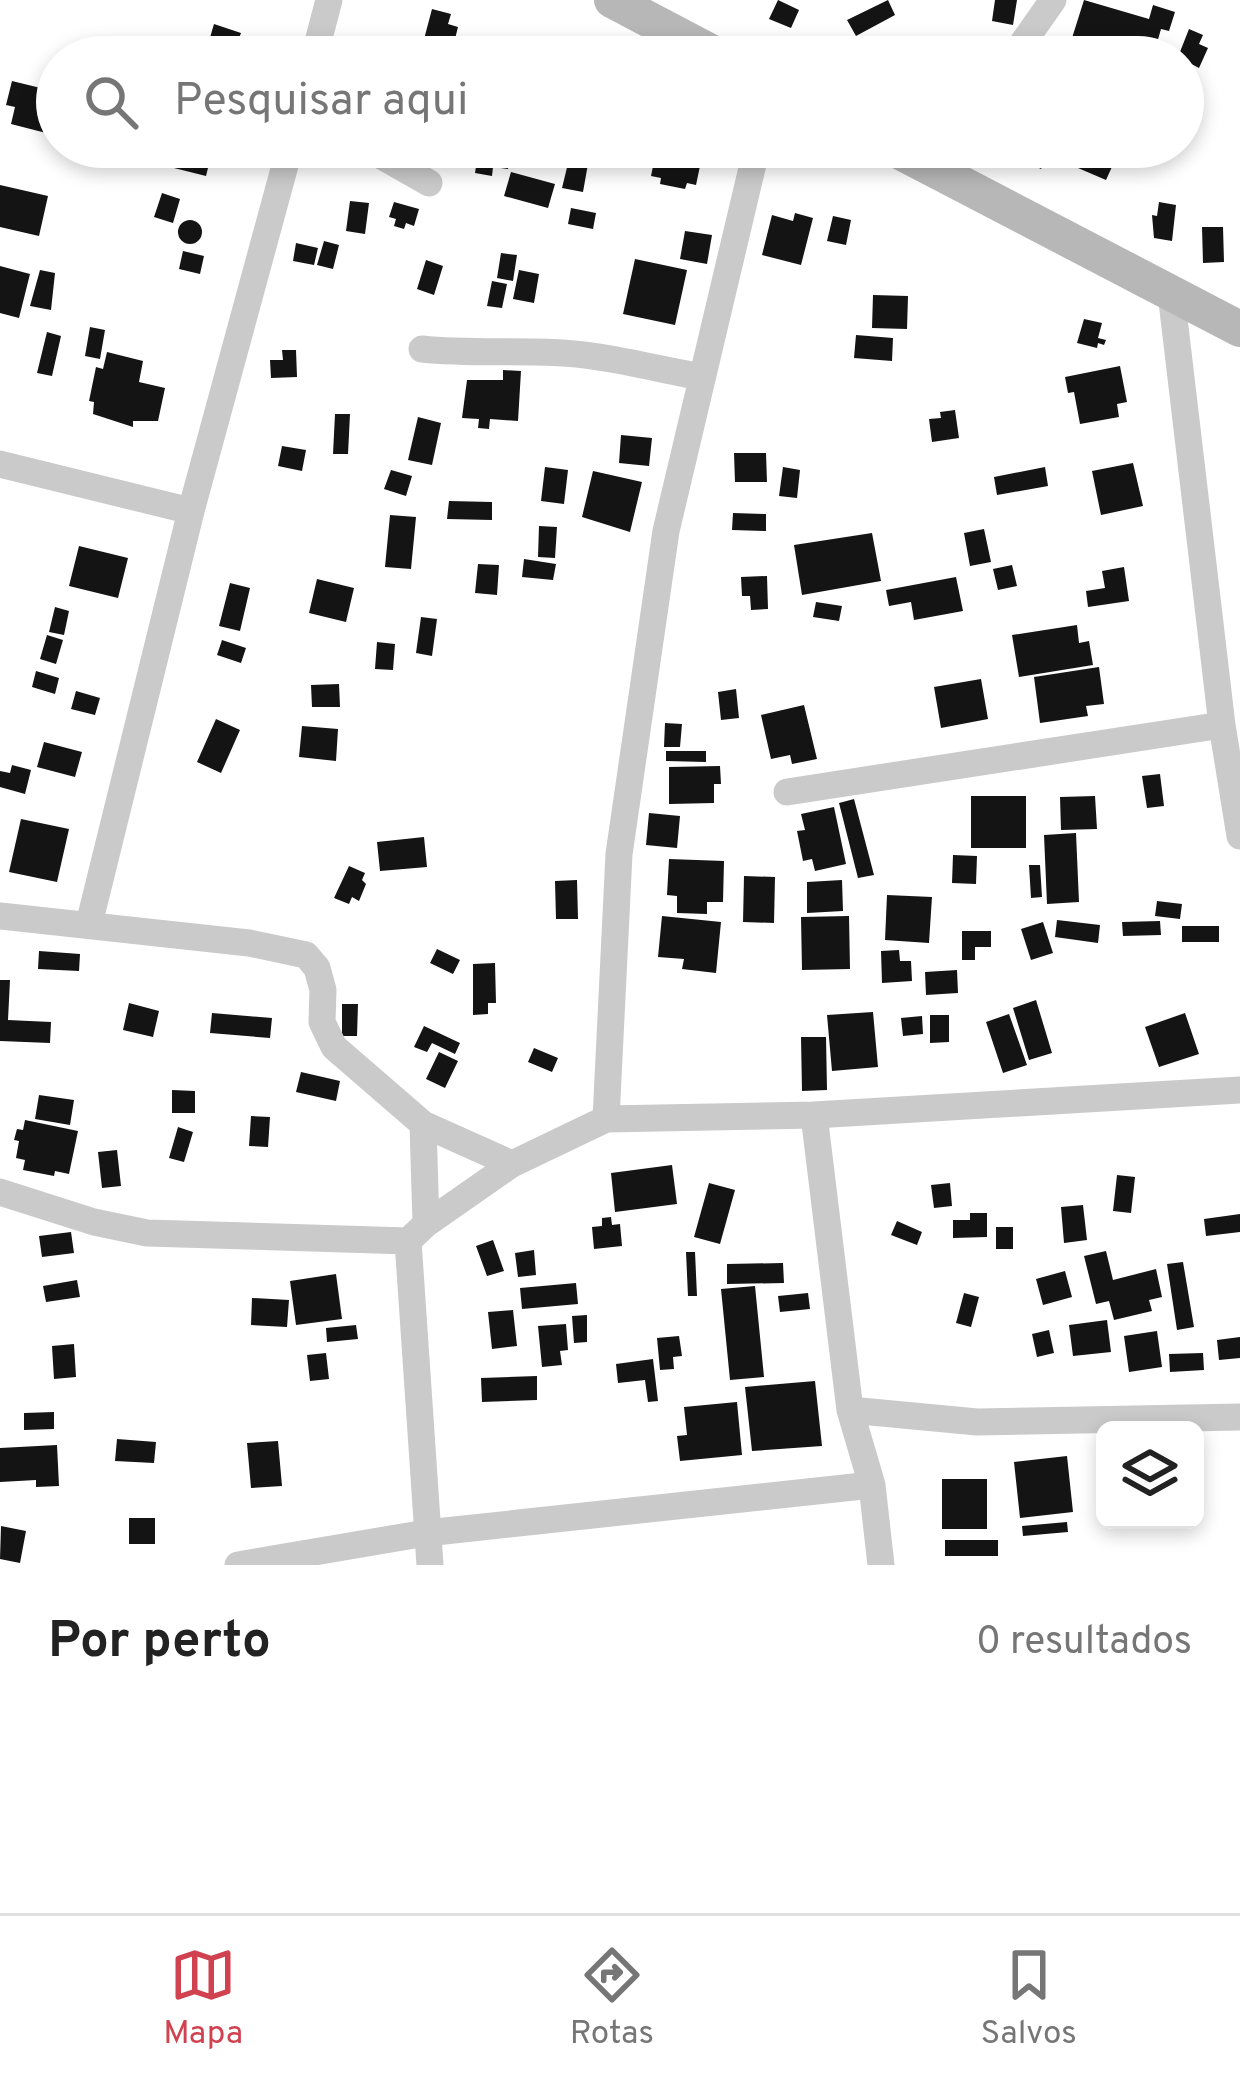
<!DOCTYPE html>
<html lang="pt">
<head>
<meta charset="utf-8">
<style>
  body { margin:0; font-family:Overpass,sans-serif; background:#f6f6f6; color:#222 }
  .controls { position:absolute; right:36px; bottom:36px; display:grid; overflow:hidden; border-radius:18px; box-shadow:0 6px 18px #0003 }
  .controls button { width:108px; height:108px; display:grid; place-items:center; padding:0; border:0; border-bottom:3px solid #e0e0e0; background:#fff; color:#222; font:60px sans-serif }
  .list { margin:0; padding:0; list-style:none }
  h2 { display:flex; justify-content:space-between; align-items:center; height:156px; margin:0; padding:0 48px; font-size:51px }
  h2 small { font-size:39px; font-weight:400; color:#767676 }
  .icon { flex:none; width:66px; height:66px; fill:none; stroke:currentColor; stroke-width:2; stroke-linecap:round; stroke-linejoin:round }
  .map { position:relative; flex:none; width:1240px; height:1565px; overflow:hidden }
  .search { position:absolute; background:#fff; box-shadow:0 6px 18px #0003; left:36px; right:36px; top:36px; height:132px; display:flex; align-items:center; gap:30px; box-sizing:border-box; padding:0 42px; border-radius:66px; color:#767676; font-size:45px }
  .sheet { height:348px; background:#fff }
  nav { display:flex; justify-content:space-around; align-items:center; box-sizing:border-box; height:168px; border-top:3px solid #e0e0e0; background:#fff; font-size:33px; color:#767676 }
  nav a { display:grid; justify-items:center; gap:6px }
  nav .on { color:#d14250 }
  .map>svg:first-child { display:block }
  .building { fill:#141414 }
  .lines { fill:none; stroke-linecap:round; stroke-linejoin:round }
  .minor { stroke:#cacaca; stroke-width:27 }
  .secondary { stroke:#b7b7b7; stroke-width:36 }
</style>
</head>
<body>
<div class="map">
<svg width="1240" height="1565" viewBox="0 0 1240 1565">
  <rect width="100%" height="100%" fill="#fff"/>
  <!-- building -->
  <path class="building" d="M778 0 799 10 791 28 769 19Z
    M888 0 895 15 856 36 847 20Z
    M995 0H1017L1013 25 992 21Z
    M1084 0 1149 19 1153 5 1175 12 1169 31 1161 29 1153 57H1066Z
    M432 9 451 14 448 24 458 27 452 51 423 43Z
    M214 24 241 33 235 49 209 41Z
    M1189 29 1203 35 1199 44 1208 48 1199 68 1178 57Z
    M12 81 57 92 50 134 11 124 15 107 6 105Z
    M149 147H198L197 153 211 156 206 176 146 161Z
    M479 147H512L508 169 493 167 492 176 475 173Z
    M572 147H591L583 192 562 188Z
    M657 147H704L696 185 687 183 685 189 660 184 661 178 651 176Z
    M1024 147 1048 156 1041 169 1019 158Z
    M1087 147H1121L1106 180 1078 168Z
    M511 172 555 184 548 208 504 196Z
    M0 185 48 196 39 236 0 227Z
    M162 193 180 199 173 223 154 217Z
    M350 201 369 203 365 234 346 231Z
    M394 202 419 209 414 226 406 223 404 229 394 226 396 219 389 217Z
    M1159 202 1176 205 1172 241 1154 238 1152 215 1157 216Z
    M571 208 596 213 593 229 568 224Z
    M795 213 813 218 801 265 762 255 772 215 793 221Z
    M833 216 851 220 846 245 827 241Z
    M178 232a12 12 0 1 1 24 0a12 12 0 1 1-24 0Z
    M1202 227H1223L1224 262 1203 263Z
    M685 231 712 235 707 264 680 259Z
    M324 241 339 245 333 269 317 265Z
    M296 243 318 248 314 265 293 261Z
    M183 251 204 256 200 274 179 269Z
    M501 253 517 255 513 281 497 278Z
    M635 259 687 270 675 325 623 314Z
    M426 260 443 266 434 295 417 289Z
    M0 266 30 274 19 318 0 313Z
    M40 270 55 273 51 310 30 306Z
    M519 270 539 274 534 303 513 299Z
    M492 281 507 284 502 308 487 306Z
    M873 295 908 296 907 329 872 328Z
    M1084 319 1102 323 1098 338 1106 340 1104 345 1098 343 1097 348 1077 343Z
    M90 327 105 330 100 359 85 356Z
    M47 332 61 336 52 376 37 373Z
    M856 335 893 338 892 361 854 358Z
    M282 350H296L297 377 271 378 270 360H283Z
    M107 352 143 361 139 382 165 388 158 421H133V427L93 414 94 402 89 401 96 367 103 369Z
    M1120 366 1127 402 1117 404 1119 417 1080 424 1074 392 1068 393 1065 377Z
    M503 370 521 371 518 421 490 419 489 429 478 428 479 419 462 418 467 380H503Z
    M955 410 959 438 932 442 929 419 941 418 940 412Z
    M335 414H350L348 454H333Z
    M418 417 441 423 432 465 408 460Z
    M621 435 652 438 649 466 619 463Z
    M282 446 306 450 302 471 278 466Z
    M734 453H766L767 482H735Z
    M1133 463 1143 506 1101 515 1092 471Z
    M545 467 568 470 564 504 541 501Z
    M783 467 800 470 797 498 779 496Z
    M1045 467 1048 486 997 495 994 477Z
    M391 470 412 476 406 496 384 489Z
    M593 471 642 482 630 532 582 517Z
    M449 501 492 502V520L447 519Z
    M733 513 766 514V531L732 530Z
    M390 515 416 517 411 569 385 567Z
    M539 526 557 527 555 558 538 557Z
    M984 529 991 562 970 566 964 533Z
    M872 533 881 581 802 595 794 545Z
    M79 546 128 558 118 598 69 586Z
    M524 559 556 564 553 580 522 577Z
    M478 564 499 565 497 595 475 593Z
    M1012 565 1017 586 998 590 993 569Z
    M1124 567 1129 601 1088 607 1086 591 1105 588 1102 571Z
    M767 576 768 609 751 610 750 596H742L741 577Z
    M956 577 963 611 914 620 911 602 889 606 886 590Z
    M317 579 354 588 346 622 309 613Z
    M230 583 250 588 240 631 219 626Z
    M816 602 842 606 839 621 813 617Z
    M55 607 69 611 64 635 49 632Z
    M421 617 437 619 432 656 416 653Z
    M1077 625 1079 643 1089 641 1093 665 1019 677 1012 635Z
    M47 635 63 640 56 664 40 659Z
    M222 640 246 648 241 663 217 655Z
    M377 642 395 644 393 670 375 669Z
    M1099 667 1104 704 1086 706 1088 716 1040 723 1034 677Z
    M36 671 59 678 55 694 32 687Z
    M981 679 988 719 941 728 934 687Z
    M339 684 340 707H312L311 685Z
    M736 689 739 718 721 720 718 692Z
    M76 691 100 698 95 715 71 709Z
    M804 705 817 759 792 764 790 755 771 759 761 715Z
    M216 719 240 730 221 773 197 762Z
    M665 723 682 724 680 747H664Z
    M302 726 338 729 336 761 299 757Z
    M44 742 82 752 75 777 37 767Z
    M666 751H706V762L666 761Z
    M12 765 31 770 25 794 0 787V771L10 773Z
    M720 766 721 784H714V803L669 804V767Z
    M1160 774 1164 806 1147 808 1142 776Z
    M971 796H1026V848H971Z
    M1095 796 1097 829 1061 830 1060 797Z
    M854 799 874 875 858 878 839 803Z
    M834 807 846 864 815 871 812 859 803 861 797 831 805 830 801 814Z
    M649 813 680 816 677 848 646 845Z
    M21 819 69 829 57 882 9 872Z
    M1076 833 1079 902 1047 904 1044 835Z
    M424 837 427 867 380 871 377 842Z
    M953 855 977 856 976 884 952 883Z
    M669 859 724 861 723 902H707V914L677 913V896L667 895Z
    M1029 865H1040L1042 897 1031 898Z
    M349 866 365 873 362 880 366 884 359 901 352 897 349 904 334 898Z
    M744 876 775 877 774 923 743 922Z
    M577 880 578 919H556L555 881Z
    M842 880 843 911 807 913V882Z
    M887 895 932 897 929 943 885 940Z
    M1157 901 1182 904 1180 919 1155 916Z
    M662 916 721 922 716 973 682 969 684 959 658 957Z
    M849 916 850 969 802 970 801 917Z
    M1057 920 1100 925 1098 943 1055 937Z
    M1160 921 1161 935 1123 936 1122 922Z
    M1043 922 1053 953 1031 960 1021 929Z
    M1182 926H1219V942H1182Z
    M962 931H991V947H975V960H962Z
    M437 949 460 960 453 974 430 963Z
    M899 950 900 961H911L912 981 882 983 881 951Z
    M39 951 80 954 79 971 38 969Z
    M495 963 496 1003H488V1014L473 1015V964Z
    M957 970 958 993 926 995 925 972Z
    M0 980H10L8 1020 51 1022 50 1043 0 1041Z
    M1036 1000 1052 1053 1029 1060 1013 1008Z
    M129 1003 159 1011 153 1037 123 1030Z
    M342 1004H358L357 1036H342Z
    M873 1012 878 1067 832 1071 827 1015Z
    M212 1013 272 1018 270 1038 210 1033Z
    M1185 1013 1199 1054 1159 1067 1145 1027Z
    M1009 1014 1027 1065 1003 1073 986 1022Z
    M930 1015H949V1042L930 1043Z
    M922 1016 923 1034 903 1036 901 1018Z
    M424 1026 460 1043 455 1054 432 1043 427 1052 414 1047Z
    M801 1037H826L827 1090 802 1091Z
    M534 1048 558 1058 552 1072 528 1062Z
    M439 1052 458 1061 445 1088 426 1079Z
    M301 1072 340 1081 336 1101 296 1092Z
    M172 1090 195 1091V1113H172Z
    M39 1095 74 1100 70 1125 35 1119Z
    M251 1116 270 1117 268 1147 249 1146Z
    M25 1120 78 1131 69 1174 55 1171 54 1176 23 1170 25 1160 16 1158 19 1141 14 1140 17 1129 23 1130Z
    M178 1127 193 1132 184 1162 169 1158Z
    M117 1150 121 1186 102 1188 98 1152Z
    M672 1165 677 1204 615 1212 611 1173Z
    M1117 1175 1135 1177 1131 1213 1113 1211Z
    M709 1183 735 1190 720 1244 694 1237Z
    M950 1183 952 1206 934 1208 931 1185Z
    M1083 1205 1087 1240 1064 1243 1061 1207Z
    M970 1213H987V1237L953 1238V1220H970Z
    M1240 1214V1232L1206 1236 1204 1219Z
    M611 1217 612 1225 620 1224 622 1246 594 1249 592 1227 602 1226V1218Z
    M897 1221 922 1232 917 1245 891 1235Z
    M996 1227H1013V1249H996Z
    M71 1232 74 1253 42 1257 39 1236Z
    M493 1240 504 1271 487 1276 476 1246Z
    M534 1250 536 1275 518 1277 515 1253Z
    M1106 1251 1113 1280 1156 1269 1162 1297 1149 1300 1152 1311 1114 1320 1109 1301 1096 1304 1084 1256Z
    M686 1252H695L697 1296H688Z
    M1183 1262 1194 1327 1177 1330 1167 1264Z
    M783 1263 784 1283 727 1284V1264Z
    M1065 1271 1072 1297 1043 1305 1036 1279Z
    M336 1274 342 1319 296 1325 290 1281Z
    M77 1280 80 1297 46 1302 43 1286Z
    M576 1283 578 1304 522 1309 520 1288Z
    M755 1286 764 1377 730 1380 721 1289Z
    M808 1293 810 1309 780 1312 778 1296Z
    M964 1293 979 1297 971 1327 956 1323Z
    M252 1298 289 1300 287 1327 251 1325Z
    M513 1310 517 1346 492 1349 488 1312Z
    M587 1315V1342L574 1343 572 1316Z
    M1107 1320 1111 1352 1073 1356 1069 1325Z
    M566 1324 568 1350 560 1351 562 1365 542 1367 538 1326Z
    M356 1325 358 1339 327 1342 326 1328Z
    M1049 1330 1054 1353 1037 1357 1032 1334Z
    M1157 1331 1162 1367 1129 1372 1124 1336Z
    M679 1336 682 1356 673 1357 674 1369 660 1370 657 1338Z
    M1240 1337V1358L1219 1360 1217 1340Z
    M74 1344 76 1377 54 1379 52 1346Z
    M326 1353 329 1379 310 1381 307 1355Z
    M1203 1353 1204 1370 1170 1372 1169 1354Z
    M653 1359 658 1401 648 1402 645 1380 618 1383 616 1364Z
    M537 1376V1400L482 1402 481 1378Z
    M815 1381 822 1446 752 1451 745 1387Z
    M737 1402 742 1455 680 1461 677 1436 687 1435 684 1407Z
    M54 1412V1429L24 1430V1413Z
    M117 1439 156 1442 154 1463 115 1461Z
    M278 1441 282 1486 251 1488 247 1443Z
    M57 1445 59 1486 36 1487V1480L0 1482V1448Z
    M1067 1456 1073 1512 1020 1518 1014 1462Z
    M942 1479H987V1529H942Z
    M129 1518H155V1544H129Z
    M1067 1522 1068 1532 1023 1536 1022 1526Z
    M1 1526 26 1531 20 1563 0 1559Z
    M945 1540H998V1556H945Z"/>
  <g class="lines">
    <!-- minor -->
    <path class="minor" d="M314 57 329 0
      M1013 57 1053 0
      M366 147 429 183
      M1171 293 1222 725 1240 836
      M422 349C469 354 516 350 563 353 609 356 657 369 702 377
      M0 464 191 511
      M787 792 1222 725
      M0 916 249 943 306 955 317 968 323 990 322 1022 334 1047 423 1124 512 1164
      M89 924 191 511 290 147
      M814 1115 850 1410 872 1485 881 1565
      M606 1119 619 854 666 531 757 147
      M423 1124 426 1224
      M0 1192 94 1222 147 1233 408 1241 426 1224 512 1164 606 1119 814 1115 1240 1090
      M408 1241 430 1565
      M850 1410 977 1422 1240 1417
      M238 1565 426 1533 872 1485"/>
    <!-- secondary -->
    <path class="secondary" d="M612 0 720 57
      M891 147 1240 329"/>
  </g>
</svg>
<div class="controls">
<button><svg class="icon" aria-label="layers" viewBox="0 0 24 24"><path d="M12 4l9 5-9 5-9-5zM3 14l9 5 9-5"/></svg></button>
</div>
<div class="search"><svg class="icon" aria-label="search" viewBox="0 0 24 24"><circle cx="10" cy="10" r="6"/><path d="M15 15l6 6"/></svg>Pesquisar aqui</div>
</div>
<section class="sheet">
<h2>Por perto<small>0 resultados</small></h2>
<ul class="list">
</ul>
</section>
<nav>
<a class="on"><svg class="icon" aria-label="map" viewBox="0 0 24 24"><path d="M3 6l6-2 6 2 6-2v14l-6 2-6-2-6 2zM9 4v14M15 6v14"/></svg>Mapa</a>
<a><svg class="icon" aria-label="directions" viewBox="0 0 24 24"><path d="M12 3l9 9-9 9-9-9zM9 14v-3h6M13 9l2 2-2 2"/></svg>Rotas</a>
<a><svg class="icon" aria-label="saved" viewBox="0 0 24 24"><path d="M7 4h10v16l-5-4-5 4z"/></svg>Salvos</a>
</nav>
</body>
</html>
